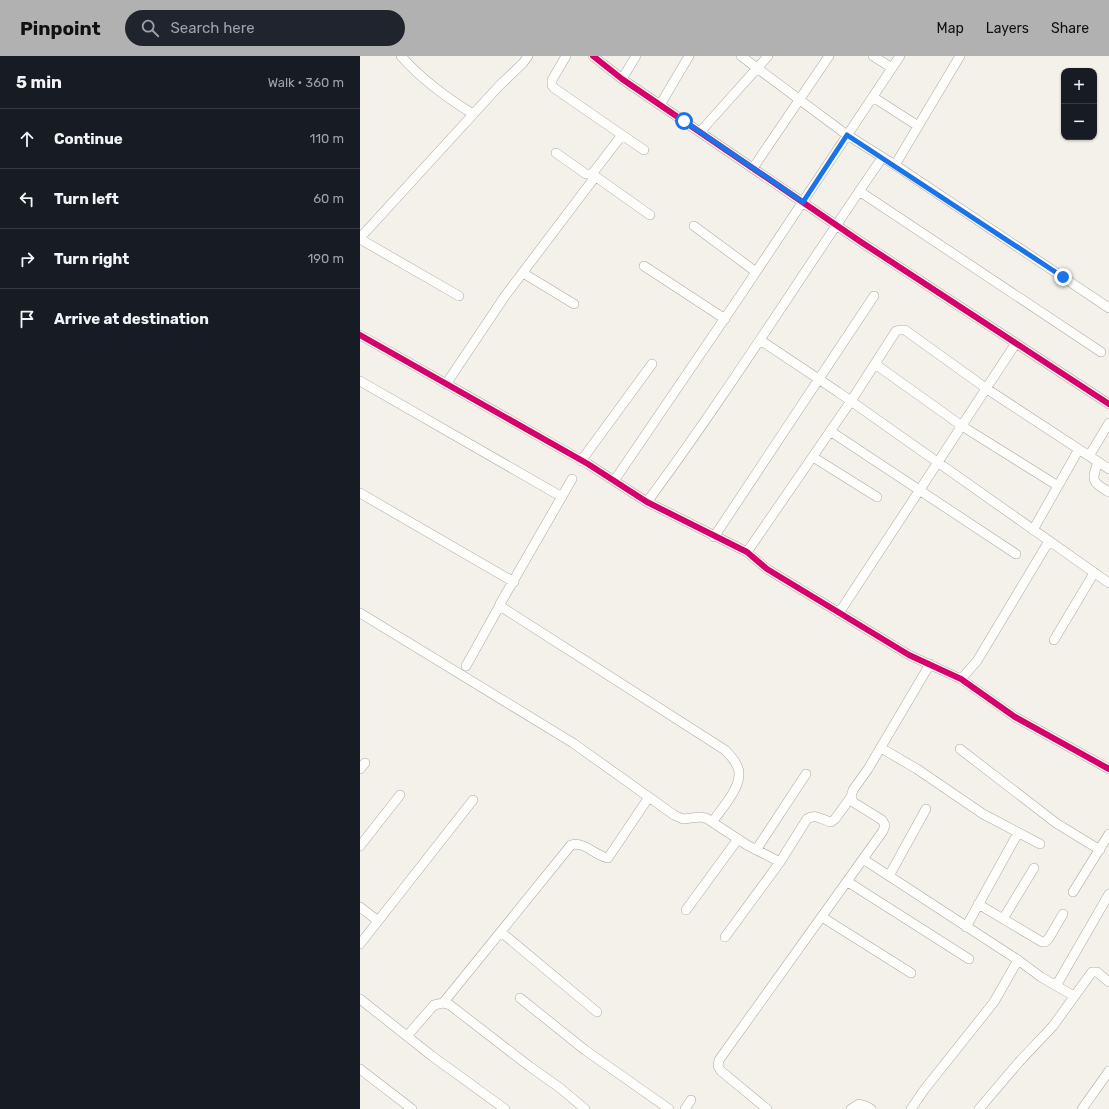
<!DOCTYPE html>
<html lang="en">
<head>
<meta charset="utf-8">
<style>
  body { margin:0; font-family:Rubik,sans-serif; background:#20242c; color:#f1f3f6 }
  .controls { position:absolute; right:12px; top:12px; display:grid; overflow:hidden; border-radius:8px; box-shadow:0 1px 3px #0004 }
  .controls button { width:36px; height:36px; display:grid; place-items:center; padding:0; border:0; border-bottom:1px solid #363941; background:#171b24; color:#f1f3f6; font:20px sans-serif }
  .stop { position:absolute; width:12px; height:12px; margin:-9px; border:3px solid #1a73e8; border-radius:50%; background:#fff }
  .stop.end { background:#1a73e8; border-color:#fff; box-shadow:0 1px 4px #0008 }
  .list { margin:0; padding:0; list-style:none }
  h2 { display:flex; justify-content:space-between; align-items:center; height:52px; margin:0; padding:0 16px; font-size:17px }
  h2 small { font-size:13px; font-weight:400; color:#9ea1a6 }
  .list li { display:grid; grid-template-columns:26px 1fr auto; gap:12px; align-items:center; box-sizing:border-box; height:60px; padding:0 16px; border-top:1px solid #363941 }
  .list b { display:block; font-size:15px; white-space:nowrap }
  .list em { font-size:13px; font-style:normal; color:#9ea1a6 }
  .icon { flex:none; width:22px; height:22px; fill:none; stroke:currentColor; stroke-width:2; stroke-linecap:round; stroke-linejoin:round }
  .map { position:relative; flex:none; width:749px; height:1053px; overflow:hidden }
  header { display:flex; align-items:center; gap:24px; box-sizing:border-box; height:56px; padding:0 20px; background:#b0b1b0; color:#111 }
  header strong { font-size:19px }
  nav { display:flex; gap:22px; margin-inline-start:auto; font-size:14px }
  .search { width:280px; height:36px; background:#20242c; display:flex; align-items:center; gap:10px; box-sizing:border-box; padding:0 14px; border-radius:22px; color:#9ea1a6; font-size:15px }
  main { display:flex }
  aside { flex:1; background:#171b24 }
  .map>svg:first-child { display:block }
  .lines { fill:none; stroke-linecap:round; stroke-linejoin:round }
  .minor-casing { stroke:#aaa9a3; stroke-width:10 }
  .minor { stroke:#fdfdfc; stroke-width:9 }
  .cycleway-casing { stroke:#f7f3e5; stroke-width:8 }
  .cycleway { stroke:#d6006c; stroke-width:6 }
  .route { stroke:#1a73e8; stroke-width:5 }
</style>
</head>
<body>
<header>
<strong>Pinpoint</strong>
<div class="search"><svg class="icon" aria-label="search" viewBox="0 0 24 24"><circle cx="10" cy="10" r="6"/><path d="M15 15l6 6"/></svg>Search here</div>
<nav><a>Map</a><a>Layers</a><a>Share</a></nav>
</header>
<main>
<aside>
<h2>5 min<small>Walk · 360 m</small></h2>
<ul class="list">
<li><svg class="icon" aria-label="ahead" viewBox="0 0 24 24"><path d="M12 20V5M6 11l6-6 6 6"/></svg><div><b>Continue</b></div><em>110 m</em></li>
<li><svg class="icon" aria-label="left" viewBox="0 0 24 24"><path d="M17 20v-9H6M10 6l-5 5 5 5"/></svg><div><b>Turn left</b></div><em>60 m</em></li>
<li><svg class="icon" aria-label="right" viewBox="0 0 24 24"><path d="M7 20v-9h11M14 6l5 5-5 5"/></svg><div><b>Turn right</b></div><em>190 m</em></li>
<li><svg class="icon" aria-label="arrive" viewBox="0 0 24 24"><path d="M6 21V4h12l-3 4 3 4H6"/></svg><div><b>Arrive at destination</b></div></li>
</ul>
</aside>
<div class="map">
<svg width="749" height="1053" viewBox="0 0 749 1053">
  <rect width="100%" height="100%" fill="#f3f1e9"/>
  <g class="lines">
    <!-- minor casing -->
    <g class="minor-casing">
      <path id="minor" d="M41 0C62 24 87 42 113 58
        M206 0 192 24V29L194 32 284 94
        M233 0 262 23 501 186 749 348
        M381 0 487 79 535 109 749 252
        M513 0 532 12
        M262 23 276 0
        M513 41 558 70
        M300 49 329 0
        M340 76 408 0
        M196 97 226 118H232L262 79
        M535 109 600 0
        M393 112 469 0
        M232 118 290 159
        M499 135 741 296
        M334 170 396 216
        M0 182 139 30 163 7 168 0
        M0 183 99 240
        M284 210 365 263
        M163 217 214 248
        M0 279 228 408 287 446 387 496 407 513 549 599 601 623 655 661 749 713
        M400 284 478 336 749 527
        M515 308 602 370 698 430
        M0 325 202 441
        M86 328 145 240 235 121
        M470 375 656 498
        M729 400 749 367
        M453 401 517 441
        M221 405 292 308
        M738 406C731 425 732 426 749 436
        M212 423 140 548V550L365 694C370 699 376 705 378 712 384 729 362 752 353 765
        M254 425 382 237 540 0
        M0 437 154 526
        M287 446C370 334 443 216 522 102
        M673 474 719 393
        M354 481 514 240
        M387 496 491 345 536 275 540 274H545L627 333 749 413
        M0 557 213 687 314 759 323 763 340 761 346 762 387 789 420 806
        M479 557 656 287
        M694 584 734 517
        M106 610 140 549
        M601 623 617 605 689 485
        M521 692 557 713 623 758 680 788
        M600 693 696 767 740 794
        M0 713 5 707
        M0 790 40 739
        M396 794 446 718
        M503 803 658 904 681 921 714 940
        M529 820 566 753
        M488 826 609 903
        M713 836 749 778
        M618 848 682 886H685L689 882 703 858
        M0 851 18 865
        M326 854 378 783
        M462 861 551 917
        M643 863 674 812
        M606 871 658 777
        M141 876 237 956
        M365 881 420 806 447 763C456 757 462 764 471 766L475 763 491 741
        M0 888 113 744
        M696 930 749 838
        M160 942 225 994 309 1053
        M0 943 72 1000 145 1053
        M83 947 211 789C225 785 235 800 248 802L289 741
        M47 980 74 949 83 947 90 949 169 1010 200 1032 225 1053
        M0 1013 52 1053
        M325 1053 331 1044
        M407 1053 361 1015 358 1010 359 1004 523 775 525 769 522 764 493 746 491 741 493 734 508 713 570 608
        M491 1053 499 1048 506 1050 511 1053
        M551 1053 564 1034 634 946 658 904
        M619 1053 659 1006 693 970 732 916H737L749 926
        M722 1053 749 1015"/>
    </g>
    <!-- minor -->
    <use href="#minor" class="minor"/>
    <!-- cycleway casing -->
    <g class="cycleway-casing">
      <path id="cycleway" d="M233 0 262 23 501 186 749 348
        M0 279 228 408 287 446 387 496 407 513 549 599 601 623 655 661 749 713"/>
    </g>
    <!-- cycleway -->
    <use href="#cycleway" class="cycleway"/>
  </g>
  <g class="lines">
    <!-- route -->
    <path class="route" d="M324 65 443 146 487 79 703 221"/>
  </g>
</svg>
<div class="controls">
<button>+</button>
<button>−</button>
</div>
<div class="stop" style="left:324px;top:65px"></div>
<div class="stop end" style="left:703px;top:221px"></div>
</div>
</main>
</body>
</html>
